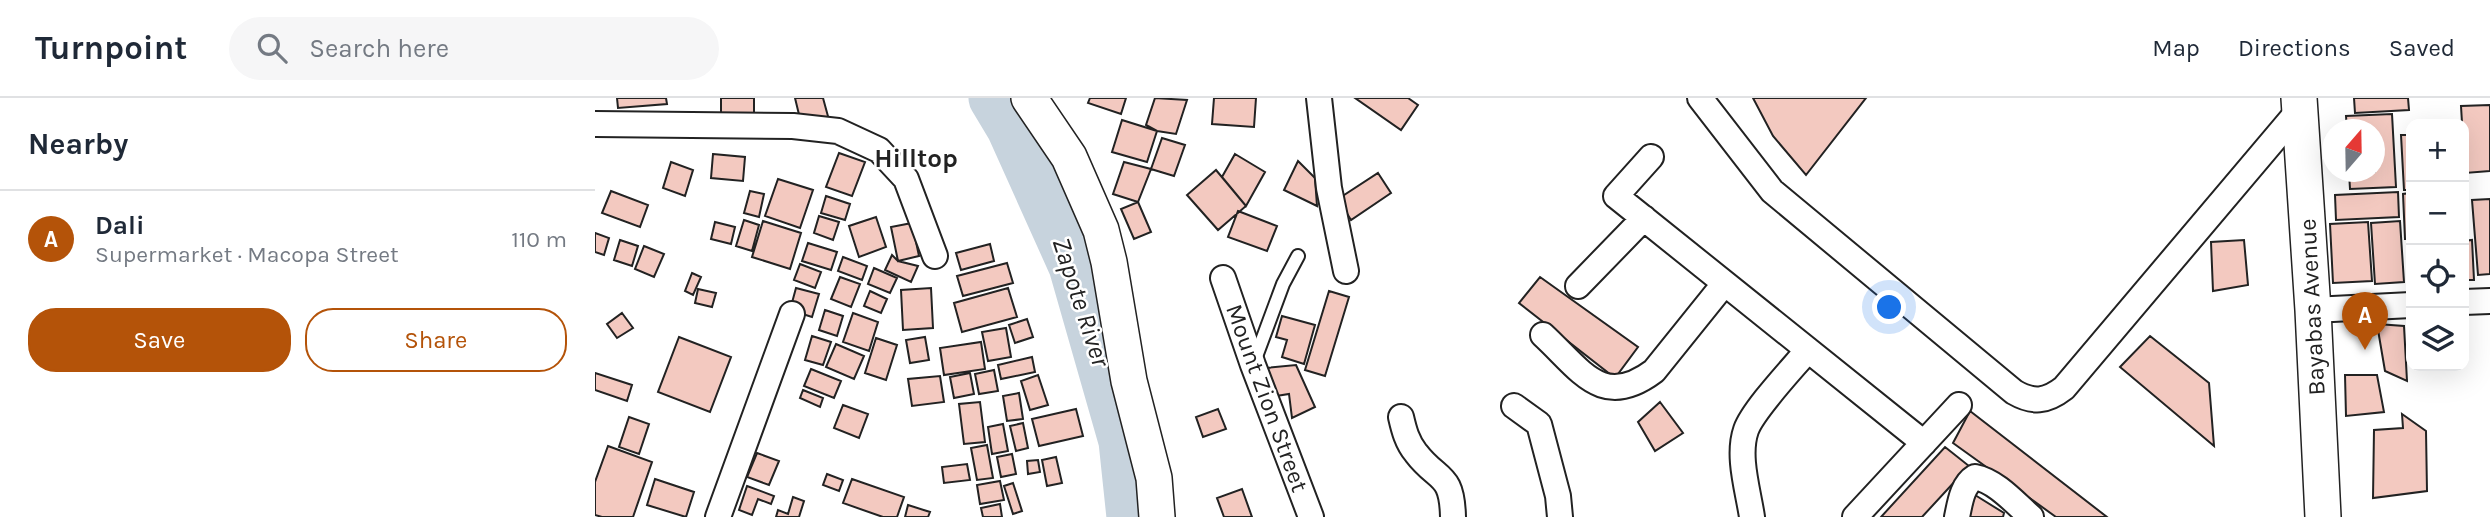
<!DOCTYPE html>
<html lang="en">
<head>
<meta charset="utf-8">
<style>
  body { margin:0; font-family:Karla,sans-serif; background:#f6f6f7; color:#1f2937 }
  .controls { position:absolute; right:21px; top:21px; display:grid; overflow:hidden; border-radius:14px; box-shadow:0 7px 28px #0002 }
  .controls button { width:63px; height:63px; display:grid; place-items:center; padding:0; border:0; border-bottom:2px solid #e0e1e3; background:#fff; color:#1f2937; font:35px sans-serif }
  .compass { position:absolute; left:1727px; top:21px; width:63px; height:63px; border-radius:50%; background:#fff; box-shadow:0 7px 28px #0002; rotate:20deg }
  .you { position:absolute; left:1295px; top:210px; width:24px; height:24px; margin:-18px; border:5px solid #fff; border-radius:50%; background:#1a73e8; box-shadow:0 0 0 10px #1a73e833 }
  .badge { display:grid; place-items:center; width:46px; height:46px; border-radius:50%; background:#b45309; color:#fff; font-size:23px; font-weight:700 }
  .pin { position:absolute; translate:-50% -58px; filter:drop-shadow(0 2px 4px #0008) }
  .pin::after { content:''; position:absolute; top:37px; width:24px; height:21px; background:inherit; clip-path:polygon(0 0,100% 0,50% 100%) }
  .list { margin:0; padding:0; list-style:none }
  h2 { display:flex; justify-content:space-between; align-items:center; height:91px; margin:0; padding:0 28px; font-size:30px }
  h2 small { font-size:23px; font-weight:400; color:#747a83 }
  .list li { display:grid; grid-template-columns:46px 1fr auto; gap:21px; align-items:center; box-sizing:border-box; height:98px; padding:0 28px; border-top:2px solid #e0e1e3 }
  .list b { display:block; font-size:26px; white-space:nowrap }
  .list p { margin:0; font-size:23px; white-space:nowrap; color:#747a83 }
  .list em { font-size:23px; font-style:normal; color:#747a83 }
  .actions { display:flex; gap:14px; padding:21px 28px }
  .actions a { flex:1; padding:16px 0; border:2px solid #b45309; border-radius:28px; text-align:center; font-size:24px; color:#b45309 }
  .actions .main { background:#b45309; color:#fff }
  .icon { flex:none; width:38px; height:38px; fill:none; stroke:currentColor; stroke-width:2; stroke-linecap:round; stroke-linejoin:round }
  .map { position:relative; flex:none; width:1895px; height:419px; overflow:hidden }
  header { display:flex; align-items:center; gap:42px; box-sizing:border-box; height:98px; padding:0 35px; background:#fff; border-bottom:2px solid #e0e1e3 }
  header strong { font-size:33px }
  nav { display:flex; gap:38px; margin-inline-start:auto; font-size:24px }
  .search { width:490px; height:63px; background:#f6f6f7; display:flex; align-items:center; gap:18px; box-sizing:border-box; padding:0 24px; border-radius:38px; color:#747a83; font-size:26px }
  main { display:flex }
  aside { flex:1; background:#fff }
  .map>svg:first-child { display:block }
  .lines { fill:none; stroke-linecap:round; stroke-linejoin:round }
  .river { stroke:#c7d3dd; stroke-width:51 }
  .building { fill:#f3c9c0; stroke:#222; stroke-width:2 }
  .lane-casing { stroke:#222; stroke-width:16 }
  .street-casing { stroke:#222; stroke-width:28 }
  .secondary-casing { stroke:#222; stroke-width:38 }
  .lane { stroke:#fff; stroke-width:12 }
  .street { stroke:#fff; stroke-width:24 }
  .secondary { stroke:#fff; stroke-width:35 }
  .labels { text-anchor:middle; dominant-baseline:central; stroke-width:5; stroke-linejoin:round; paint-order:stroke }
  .street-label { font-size:24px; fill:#222; stroke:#fff }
  .neighbourhood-label { font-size:26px; font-weight:bold; fill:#222; stroke:#fff }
  .water-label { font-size:26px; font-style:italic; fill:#222; stroke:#fff }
</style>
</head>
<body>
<header>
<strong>Turnpoint</strong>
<div class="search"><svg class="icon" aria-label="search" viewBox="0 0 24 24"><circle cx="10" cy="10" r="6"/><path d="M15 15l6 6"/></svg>Search here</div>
<nav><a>Map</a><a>Directions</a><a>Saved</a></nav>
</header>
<main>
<aside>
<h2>Nearby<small></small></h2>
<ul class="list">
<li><span class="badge">A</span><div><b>Dali</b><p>Supermarket · Macopa Street</p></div><em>110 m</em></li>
</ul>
<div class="actions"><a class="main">Save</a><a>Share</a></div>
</aside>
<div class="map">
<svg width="1895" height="419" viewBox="0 0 1895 419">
  <rect width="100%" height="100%" fill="#fff"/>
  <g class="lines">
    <!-- river -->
    <path class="river" d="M399 0 417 30 479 168 529 343 537 419"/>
  </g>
  <!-- building -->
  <path class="building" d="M22 0H71L72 6 23 10Z
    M126 0H159V27L126 26Z
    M200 0H228L234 22 207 29Z
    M495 0H531L526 16 493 5Z
    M560 0 592 2 581 36 562 33 551 27Z
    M619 0H661L659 29 617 26Z
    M760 0H813L823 7 806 32Z
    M1158 0H1271L1211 77 1178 38Z
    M1759 0H1813L1814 12 1760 15Z
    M1895 7V73L1870 75 1866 8Z
    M1797 16 1801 89 1755 91 1754 74H1780V32H1752L1751 18Z
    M527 22 562 33 552 64 517 54Z
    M1806 37H1816V92H1809Z
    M567 40 590 47 579 78 556 71Z
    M244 55 270 64 257 98 231 89Z
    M118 56 150 59 148 83 116 80Z
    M640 56 670 74 651 108 627 79Z
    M703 63 720 80 722 108 689 92Z
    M76 64 98 72 90 98 68 90Z
    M529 64 556 71 543 104 518 96Z
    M621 72 651 108 623 132 592 97Z
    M783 75 796 95 756 122 743 101Z
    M183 81 218 92 205 130 170 118Z
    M16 93 53 107 45 129 7 115Z
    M155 93 169 96 164 119 149 115Z
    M1803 94 1804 119 1741 122 1740 97Z
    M1816 95V141H1810L1808 96Z
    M231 98 255 106 250 122 226 115Z
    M1895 101V176L1883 177 1877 102Z
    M543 104 556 134 539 141 526 111Z
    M643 113 682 128 672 153 633 139Z
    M224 118 244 124 238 142 219 135Z
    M281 119 291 149 264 159 254 128Z
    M149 122 164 127 157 153 141 148Z
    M168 123 206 135 195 171 157 159Z
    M1805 123 1809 184 1780 186 1776 125Z
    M120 124 140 129 136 146 116 141Z
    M1773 124 1777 183 1738 185 1735 126Z
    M317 125 324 158 303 163 296 129Z
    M0 135 14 140 9 157 0 154Z
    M25 142 43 148 37 168 19 162Z
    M1649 142 1653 187 1618 193 1616 144Z
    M1877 142 1879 182H1869V143Z
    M213 145 242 154 236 172 207 163Z
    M395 146 399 163 366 172 361 155Z
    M49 148 69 156 59 179 40 171Z
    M297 157 303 163 323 168 316 184 290 172Z
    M248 159 272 168 267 182 243 173Z
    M412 165 418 185 368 198 362 178Z
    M205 166 226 174 220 190 199 182Z
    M279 170 302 180 295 195 273 186Z
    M97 175 106 179 98 197 90 193Z
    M245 179 265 186 256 209 236 201Z
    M945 179 1043 249 1020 280 924 205Z
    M201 190 224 196 217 219 195 212Z
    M336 190 338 230 308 232 306 192Z
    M413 190 422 219 367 234 359 205Z
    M103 191 121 195 117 209 100 205Z
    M275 193 292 201 286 215 269 208Z
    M734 193 754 199 730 278 710 272Z
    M230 212 248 218 242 238 224 232Z
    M27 215 38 230 22 240 12 226Z
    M258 215 283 224 274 253 248 244Z
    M687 218 720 227 709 266 687 259 692 242 681 239Z
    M432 221 438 239 420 245 414 227Z
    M1782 226 1809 228 1812 283 1790 273Z
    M411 230 416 259 393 263 387 234Z
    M217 238 236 244 228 267 210 262Z
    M1555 238 1614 285 1619 348 1525 269Z
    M84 239 136 259 115 314 63 294Z
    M330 239 334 262 315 265 311 242Z
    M281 240 302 247 291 282 270 275Z
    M386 244 390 271 349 277 345 250Z
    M241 246 269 258 259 281 231 269Z
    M437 259 440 274 406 281 403 267Z
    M701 267 720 309 697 320 694 296 675 299 671 270Z
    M216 271 246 283 239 300 209 288Z
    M399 272 403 293 384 296 380 276Z
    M0 275 37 287 32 303 0 292Z
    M375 275 379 296 359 300 355 279Z
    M443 277 453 307 435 312 426 283Z
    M1750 277H1782L1789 314 1751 318Z
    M345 278 349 304 317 308 313 281Z
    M208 292 228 300 225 309 205 300Z
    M424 295 428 321 412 323 408 298Z
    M385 304 390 344 369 346 364 306Z
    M1065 304 1088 335 1060 353 1043 324Z
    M248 307 273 316 264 340 239 330Z
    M481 311 488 338 444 348 437 321Z
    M623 311 631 331 608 339 601 319Z
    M1375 313 1512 419H1461L1358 345Z
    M1807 316 1831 333 1832 393 1778 400 1779 332 1808 330Z
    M34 319 54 326 44 356 24 349Z
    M428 325 433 350 421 353 415 328Z
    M408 326 413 353 397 356 393 329Z
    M392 347 398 380 382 382 376 350Z
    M13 348 57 364 38 419H7L0 417V384Z
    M1350 349 1374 368 1327 419H1286Z
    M162 355 184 363 174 387 152 379Z
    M417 356 421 376 406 379 402 359Z
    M461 359 467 385 452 388 447 362Z
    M443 362 445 374 433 376 432 363Z
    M372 366 375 382 349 385 347 369Z
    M232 376 248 382 244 393 228 387Z
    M60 381 99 394 91 419 52 407Z
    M257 381 309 399 302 419H288L248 405Z
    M405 383 409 402 385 406 382 387Z
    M418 385 427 413 418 416 409 388Z
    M152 388 179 398 176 406 163 401 157 417 144 412Z
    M647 391 657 419H629L622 400Z
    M1380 397 1409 415 1408 419H1374Z
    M198 399 209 403 204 419H181L183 412 193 416Z
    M405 406 407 419H388L386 410Z
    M313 407 335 414 333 419H310Z"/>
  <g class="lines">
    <!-- lane casing -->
    <g class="lane-casing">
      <path id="lane" d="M659 264 688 186 703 158"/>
    </g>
    <!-- street casing -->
    <g class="street-casing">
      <path id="street" d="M724 0 734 90 751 173
        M1105 0 1177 93 1419 294C1438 305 1451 304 1469 290L1705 11
        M0 26 198 28 243 33 284 52 311 81 340 158
        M1056 59 1021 98 1329 345
        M628 180 658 267 716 419
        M983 188 1049 120
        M1869 204 1895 203
        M1718 212 1816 207
        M948 237C986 272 1007 312 1059 273L1129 186
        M919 308 944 326 963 398 965 419
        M806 319C809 332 812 344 821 355 843 384 857 374 858 419
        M123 419 197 216
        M1157 419C1153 392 1142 358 1151 332 1158 312 1197 271 1212 253
        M1260 419 1364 307
        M1362 419C1365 405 1367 387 1380 379 1401 383 1420 405 1436 419"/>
    </g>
    <!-- secondary casing -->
    <g class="secondary-casing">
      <path id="secondary" d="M434 0 474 59 506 132 514 164 534 283 559 380 562 419
        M1704 0 1718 212 1728 419"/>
    </g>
    <!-- lane -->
    <use href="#lane" class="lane"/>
    <!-- street -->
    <use href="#street" class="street"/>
    <!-- secondary -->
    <use href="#secondary" class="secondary"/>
  </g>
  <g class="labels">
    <!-- street labels -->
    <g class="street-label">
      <text transform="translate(1717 209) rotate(-93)">Bayabas Avenue</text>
      <text transform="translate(672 300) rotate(70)">Mount Zion Street</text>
    </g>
    <!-- neighbourhood labels -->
    <g class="neighbourhood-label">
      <text x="321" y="60">Hilltop</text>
    </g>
    <!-- water labels -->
    <g class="water-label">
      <text transform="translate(486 204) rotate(72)">Zapote River</text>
    </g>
  </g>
</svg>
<div class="controls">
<button>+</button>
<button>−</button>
<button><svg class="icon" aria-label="locate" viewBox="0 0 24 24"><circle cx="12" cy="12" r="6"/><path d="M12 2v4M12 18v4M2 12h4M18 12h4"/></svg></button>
<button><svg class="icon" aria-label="layers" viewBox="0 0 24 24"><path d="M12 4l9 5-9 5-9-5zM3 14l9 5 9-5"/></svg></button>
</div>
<svg class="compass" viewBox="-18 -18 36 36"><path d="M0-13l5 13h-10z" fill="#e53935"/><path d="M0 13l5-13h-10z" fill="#747a83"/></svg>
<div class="you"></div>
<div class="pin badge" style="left:1770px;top:252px">A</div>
</div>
</main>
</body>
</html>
